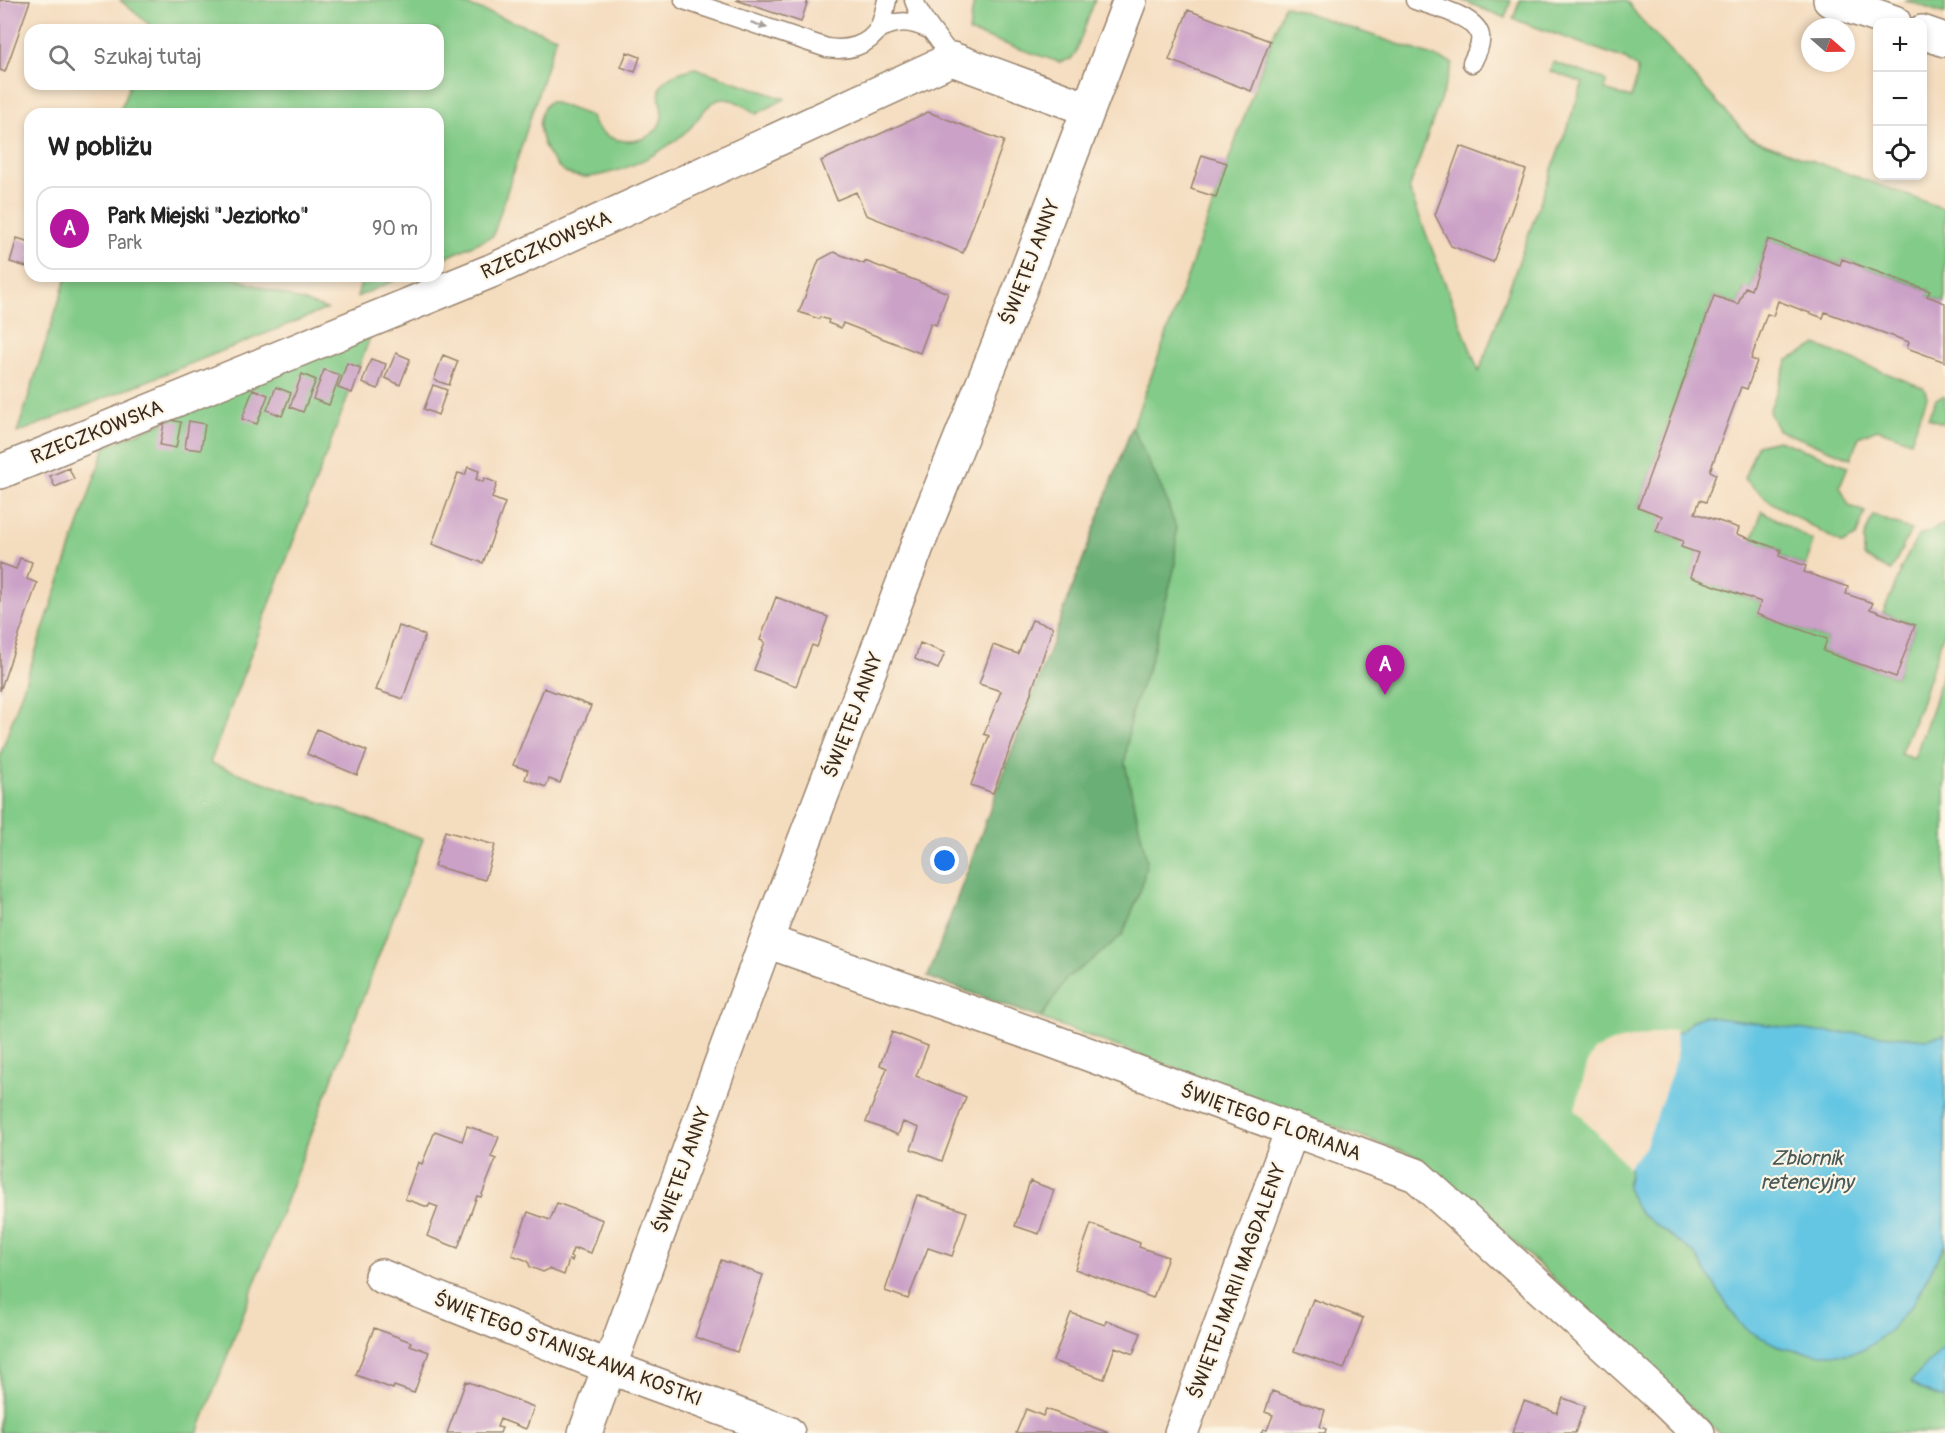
<!DOCTYPE html>
<html lang="pl">
<head>
<meta charset="utf-8">
<style>
  body { margin:0; font-family:Pangolin,sans-serif; background:#f6f6f6; color:#222 }
  .controls { position:absolute; right:18px; top:18px; display:grid; overflow:hidden; border-radius:12px; box-shadow:0 3px 9px #0003 }
  .controls button { width:54px; height:54px; display:grid; place-items:center; padding:0; border:0; border-bottom:2px solid #e0e0e0; background:#fff; color:#222; font:30px sans-serif }
  .compass { position:absolute; left:1801px; top:18px; width:54px; height:54px; border-radius:50%; background:#fff; box-shadow:0 3px 9px #0003; rotate:110deg }
  .you { position:absolute; left:945px; top:861px; width:21px; height:21px; margin:-15px; border:4px solid #fff; border-radius:50%; background:#1a73e8; box-shadow:0 0 0 9px #1a73e833 }
  .badge { display:grid; place-items:center; width:39px; height:39px; border-radius:50%; background:#b5179e; color:#fff; font-size:20px; font-weight:700 }
  .pin { position:absolute; translate:-50% -50px; filter:drop-shadow(0 2px 3px #0008) }
  .pin::after { content:''; position:absolute; top:32px; width:21px; height:18px; background:inherit; clip-path:polygon(0 0,100% 0,50% 100%) }
  .list { margin:0; padding:0; list-style:none }
  h2 { display:flex; justify-content:space-between; align-items:center; height:78px; margin:0; padding:0 24px; font-size:26px }
  h2 small { font-size:20px; font-weight:400; color:#767676 }
  .list li { display:grid; grid-template-columns:39px 1fr auto; gap:18px; align-items:center; box-sizing:border-box; height:84px; margin:0 12px 12px; padding:0 12px; border:2px solid #e0e0e0; border-radius:18px }
  .list b { display:block; font-size:22px; white-space:nowrap }
  .list p { margin:0; font-size:20px; white-space:nowrap; color:#767676 }
  .list em { font-size:20px; font-style:normal; color:#767676 }
  .icon { flex:none; width:33px; height:33px; fill:none; stroke:currentColor; stroke-width:2; stroke-linecap:round; stroke-linejoin:round }
  .map { position:relative; flex:none; width:1945px; height:1433px; overflow:hidden }
  .search { position:absolute; background:#fff; box-shadow:0 3px 9px #0003; left:24px; top:24px; width:420px; height:66px; display:flex; align-items:center; gap:15px; box-sizing:border-box; padding:0 21px; border-radius:18px; color:#767676; font-size:22px }
  .panel { position:absolute; background:#fff; box-shadow:0 3px 9px #0003; left:24px; top:108px; width:420px; height:174px; border-radius:18px }
  .map>svg:first-child { display:block }
  .green { fill:#83cb88; stroke:#5f7a53; stroke-width:1.5 }
  .forest { fill:#6aaf74; stroke:#526c49; stroke-width:1.5 }
  .water { fill:#65c6e3; stroke:#507880; stroke-width:1.5 }
  .pier { fill:#f4dcbe }
  .building { fill:#cba1c7 }
  .lines { fill:none; stroke-linecap:round; stroke-linejoin:round }
  .service-casing { stroke:#98836e; stroke-width:21 }
  .minor-casing { stroke:#98836e; stroke-width:36 }
  .primary-casing { stroke:#98836e; stroke-width:36 }
  .service { stroke:#fff; stroke-width:18 }
  .minor { stroke:#fff; stroke-width:33 }
  .primary { stroke:#fff; stroke-width:33 }
  .oneway { fill:#a79f9a }
  .labels { text-anchor:middle; dominant-baseline:central; stroke-width:4.5; stroke-linejoin:round; paint-order:stroke }
  .street-label { font-size:20px; fill:#3b2a1e; stroke:#fcf5e5 }
  .water-label { font-size:21px; font-style:italic; fill:#485959; stroke:#fcf5e5 }
</style>
</head>
<body>
<div class="map">
<svg width="1945" height="1433" viewBox="0 0 1945 1433">
  <rect width="100%" height="100%" fill="#fcf5e5"/>
  <filter id="ink" filterUnits="userSpaceOnUse"><feTurbulence type="fractalNoise" baseFrequency=".0167" numOctaves="2"/><feDisplacementMap in="SourceGraphic" scale="12" xChannelSelector="R" yChannelSelector="G"/><feConvolveMatrix kernelMatrix="1 2 1 2 8 2 1 2 1" color-interpolation-filters="sRGB"/></filter>
  <filter id="wash" filterUnits="userSpaceOnUse"><feTurbulence type="fractalNoise" baseFrequency=".008" numOctaves="4" result="noise"/><feDisplacementMap in="SourceGraphic" scale="24" xChannelSelector="R" yChannelSelector="G"/><feGaussianBlur stdDeviation="1.35" result="paint"/><feColorMatrix in="noise" values="0 0 0 0 0 0 0 0 0 0 0 0 0 0 0 0 0 1.4 0 .05"/><feComposite in="paint" operator="in"/></filter>
  <g filter="url(#wash)">
    <rect width="100%" height="100%" fill="#f4dcbe"/>
    <!-- green -->
    <path class="green" d="M120 0H453L556 37 493 236 438 261V114H119L130 84H438V30H150L151 26Z
      M974 0H1095L1075 54 1071 59 1059 62 969 32Z
      M1461 0H1511L1505 18Z
      M1520 0H1626L1637 15 1750 138 1945 209V303L1927 296 1929 290 1842 259 1840 265 1768 239 1751 290 1744 288 1738 304 1714 296 1638 507 1662 516 1657 531 1683 541 1698 553 1690 577 1761 602 1757 614 1827 639 1824 651 1896 677 1915 625 1883 613 1900 574V570L1918 536 1945 524V629L1920 706 1900 754 1914 759 1932 709 1945 664V1433H1719L1481 1211 1420 1158 928 977 1162 347 1284 5 1453 63 1409 189 1479 372 1583 83 1550 71 1553 62 1603 79 1606 81 1605 90 1631 98 1637 76V68L1625 59 1513 19Z
      M1905 0H1945V14Z
      M695 68 785 99 756 114C747 107 734 98 722 99 706 101 697 123 686 132 662 152 635 167 605 174 592 177 581 179 569 174 546 164 527 119 550 101L591 116C600 148 652 149 661 121 665 108 655 96 662 84 669 74 684 71 695 68Z
      M67 276H228L327 309 17 433Z
      M363 276H404L357 297Z
      M372 332 210 763 423 839 198 1433H0V756L105 447Z
      M1816 345 1924 388 1927 397 1911 441 1877 429 1859 437 1851 458 1778 430 1769 412 1788 360Z
      M1944 396 1945 397V424L1928 418 1936 399Z
      M1778 440 1848 466 1840 486 1849 506 1865 512 1856 537 1842 544 1772 503 1744 479 1757 445Z
      M1762 511 1813 541 1806 566 1779 556 1781 550 1752 540Z
      M1873 515 1911 530 1891 571 1864 557V538Z"/>
    <!-- forest -->
    <path class="forest" d="M1132 427 1165 496 1176 528 1175 566 1151 659 1131 714 1125 764 1147 861 1141 889 1123 934 1100 954 1067 978 1041 1018 928 977Z"/>
    <!-- water -->
    <path class="water" d="M1703 1016 1820 1032 1871 1034 1926 1039 1945 1035V1244L1913 1304 1889 1331 1865 1349 1846 1354H1816L1782 1348 1750 1332 1739 1322 1727 1305 1695 1254 1641 1214 1635 1206 1627 1186 1630 1173 1628 1163 1630 1042 1682 1031 1692 1021Z
      M1945 1346V1399L1921 1389 1910 1382Z"/>
    <!-- pier -->
    <path class="pier" d="M1676 1029 1677 1058 1645 1148 1626 1168 1625 1164 1575 1109 1588 1062 1595 1050 1612 1042Z"/>
    <g id="blocks">
      <!-- building -->
      <path class="building" d="M0 0 30 1 5 72 0 70Z
        M736 0H808L801 22Z
        M1188 10 1270 41 1251 91 1169 60Z
        M627 52 640 57 635 72 621 67Z
        M928 112 1004 141 963 253 866 215 856 192 837 200 821 161Z
        M1460 146 1526 170 1493 262 1451 246 1435 215Z
        M1202 155 1227 163 1216 197 1191 189Z
        M17 238 30 242V268L10 262Z
        M1768 239 1840 265 1842 259 1930 291 1927 296 1945 303V362L1907 348 1909 342 1825 312 1823 318 1778 301 1773 316 1767 314 1751 359 1757 361 1747 389 1741 387 1710 471 1716 474 1706 502 1700 500 1695 513 1739 528 1737 534 1781 550 1779 556 1806 566 1804 572 1848 587 1846 594 1873 603 1870 609 1915 625 1896 677 1823 651 1827 639 1756 614 1761 602 1690 577 1698 553 1681 547 1683 541 1656 531 1662 516 1638 507 1714 296 1738 304 1745 287 1751 290Z
        M834 252 864 264 865 261 948 293 936 325 931 323 920 353 843 323 841 328 828 323 829 320 820 317 819 319 799 312 819 260Z
        M396 353 410 359 400 385 385 378Z
        M443 355 458 361 449 385 434 380Z
        M371 359 386 364 378 389 362 383Z
        M347 363 361 368 352 393 338 388Z
        M324 370 340 375 329 405 313 399Z
        M302 374 316 380 303 412 290 407Z
        M433 385 447 390 438 415 424 409Z
        M276 387 291 393 282 416 267 410Z
        M253 389 268 395 257 424 242 419Z
        M165 419 181 422 176 448 160 445Z
        M189 421 205 424 201 450 185 448Z
        M468 467 479 471 476 479 483 482 484 478 497 483 492 498 505 503 483 563 432 544 458 473 465 475Z
        M69 468 74 479 55 487 50 476Z
        M20 558 32 562 27 579 37 583 0 691V563L16 569Z
        M776 597 828 617 817 647 812 645 796 686 754 670 765 642 760 640Z
        M1032 620 1053 627 1029 699 993 793 971 785 989 736 984 734 1001 691 979 684 993 645 1018 654Z
        M399 626 425 635 403 699 376 690Z
        M920 643 945 653 938 669 915 659Z
        M544 688 591 706 560 783 549 779 546 787 525 779 528 770 513 765Z
        M317 729 367 751 357 775 307 754Z
        M445 831 495 845 485 880 434 866Z
        M892 1032 928 1046 916 1076 966 1097 942 1161 911 1149 919 1128 903 1122 898 1135 866 1122 887 1068 880 1065Z
        M467 1126 499 1137 491 1157 496 1159 481 1197 477 1196 458 1248 427 1236 438 1207 430 1204 428 1207 405 1199 418 1162 422 1164 435 1131 462 1141Z
        M1030 1181 1054 1190 1039 1234 1015 1226Z
        M917 1195 967 1212 952 1256 928 1248 908 1299 885 1291Z
        M557 1203 603 1220 591 1253 576 1248V1250L573 1249 570 1257 573 1258 572 1261 569 1260 564 1275 549 1269 543 1272 530 1267 528 1261 512 1255 528 1212 550 1220Z
        M1091 1224 1140 1243 1139 1247 1168 1257 1153 1298 1075 1269Z
        M721 1260 763 1275 737 1352 695 1337Z
        M1313 1299 1363 1318 1344 1369 1294 1351Z
        M1071 1313 1105 1325 1106 1320 1141 1333 1133 1354 1115 1347 1104 1379 1053 1361Z
        M374 1328 411 1342 410 1345 429 1352 414 1393 394 1386 393 1389 356 1375Z
        M466 1381 534 1407 526 1429 500 1419 497 1427 502 1428 500 1433H447Z
        M1272 1391 1325 1410 1320 1427 1326 1429 1325 1433H1261L1263 1429 1267 1430 1273 1415 1265 1412Z
        M1563 1398 1585 1406 1575 1433H1512L1524 1401 1557 1413Z
        M1026 1409 1043 1416 1046 1409 1109 1433H1016Z"/>
    </g>
  </g>
  <g filter="url(#ink)">
    <use href="#blocks" fill-opacity="0" stroke="#98836e" stroke-width="1.5"/>
    <g class="lines">
      <!-- service casing -->
      <g class="service-casing">
        <path id="service" d="M684 0 827 48C846 51 868 47 879 28 883 20 885 9 887 0
          M914 0C922 23 940 39 952 59
          M1415 0C1432 6 1477 16 1480 36 1482 44 1475 56 1472 63
          M878 29C900 20 908 20 929 29"/>
      </g>
      <!-- minor casing -->
      <g class="minor-casing">
        <path id="minor" d="M0 472 491 271 952 59 1088 109
          M766 941 1047 1039 1416 1175 1662 1398 1698 1433
          M381 1276 609 1367 788 1433
          M585 1433 766 941 918 544 1008 321 1130 0
          M1181 1433 1292 1130"/>
      </g>
      <!-- primary casing -->
      <g class="primary-casing">
        <path id="primary" d="M1830 0 1894 22
          M1922 32 1945 40"/>
      </g>
      <!-- service -->
      <use href="#service" class="service"/>
      <!-- minor -->
      <use href="#minor" class="minor"/>
      <!-- primary -->
      <use href="#primary" class="primary"/>
    </g>
    <!-- one-way arrows -->
    <defs><path id="oneway-solid" d="M-6-.8H1V-3.2L6.5 0L1 3.2V.8H-6Z" transform="scale(1.5)"/></defs>
    <use class="oneway" href="#oneway-solid" transform="translate(759 25) rotate(19)"/>
  </g>
  <g class="labels">
    <!-- street labels -->
    <g class="street-label">
      <text transform="translate(546 245) rotate(-24)">RZECZKOWSKA</text>
      <text transform="translate(1030 262) rotate(-69)">ŚWIĘTEJ ANNY</text>
      <text transform="translate(97 432) rotate(-22)">RZECZKOWSKA</text>
      <text transform="translate(853 715) rotate(-69)">ŚWIĘTEJ ANNY</text>
      <text transform="translate(1271 1122) rotate(20)">ŚWIĘTEGO FLORIANA</text>
      <text transform="translate(682 1170) rotate(-70)">ŚWIĘTEJ ANNY</text>
      <text transform="translate(1237 1281) rotate(-70)">ŚWIĘTEJ MARII MAGDALENY</text>
      <text transform="translate(568 1349) rotate(21)">ŚWIĘTEGO STANISŁAWA KOSTKI</text>
    </g>
    <!-- water labels -->
    <g class="water-label">
      <text x="1807" y="1158">Zbiornik<tspan x="1807" dy="24">retencyjny</tspan></text>
    </g>
  </g>
</svg>
<div class="controls">
<button>+</button>
<button>−</button>
<button><svg class="icon" aria-label="locate" viewBox="0 0 24 24"><circle cx="12" cy="12" r="6"/><path d="M12 2v4M12 18v4M2 12h4M18 12h4"/></svg></button>
</div>
<svg class="compass" viewBox="-18 -18 36 36"><path d="M0-13l5 13h-10z" fill="#e53935"/><path d="M0 13l5-13h-10z" fill="#767676"/></svg>
<div class="you"></div>
<div class="pin badge" style="left:1385px;top:695px">A</div>
<div class="search"><svg class="icon" aria-label="search" viewBox="0 0 24 24"><circle cx="10" cy="10" r="6"/><path d="M15 15l6 6"/></svg>Szukaj tutaj</div>
<section class="panel">
<h2>W pobliżu<small></small></h2>
<ul class="list">
<li><span class="badge">A</span><div><b>Park Miejski &quot;Jeziorko&quot;</b><p>Park</p></div><em>90 m</em></li>
</ul>
</section>
</div>
</body>
</html>
